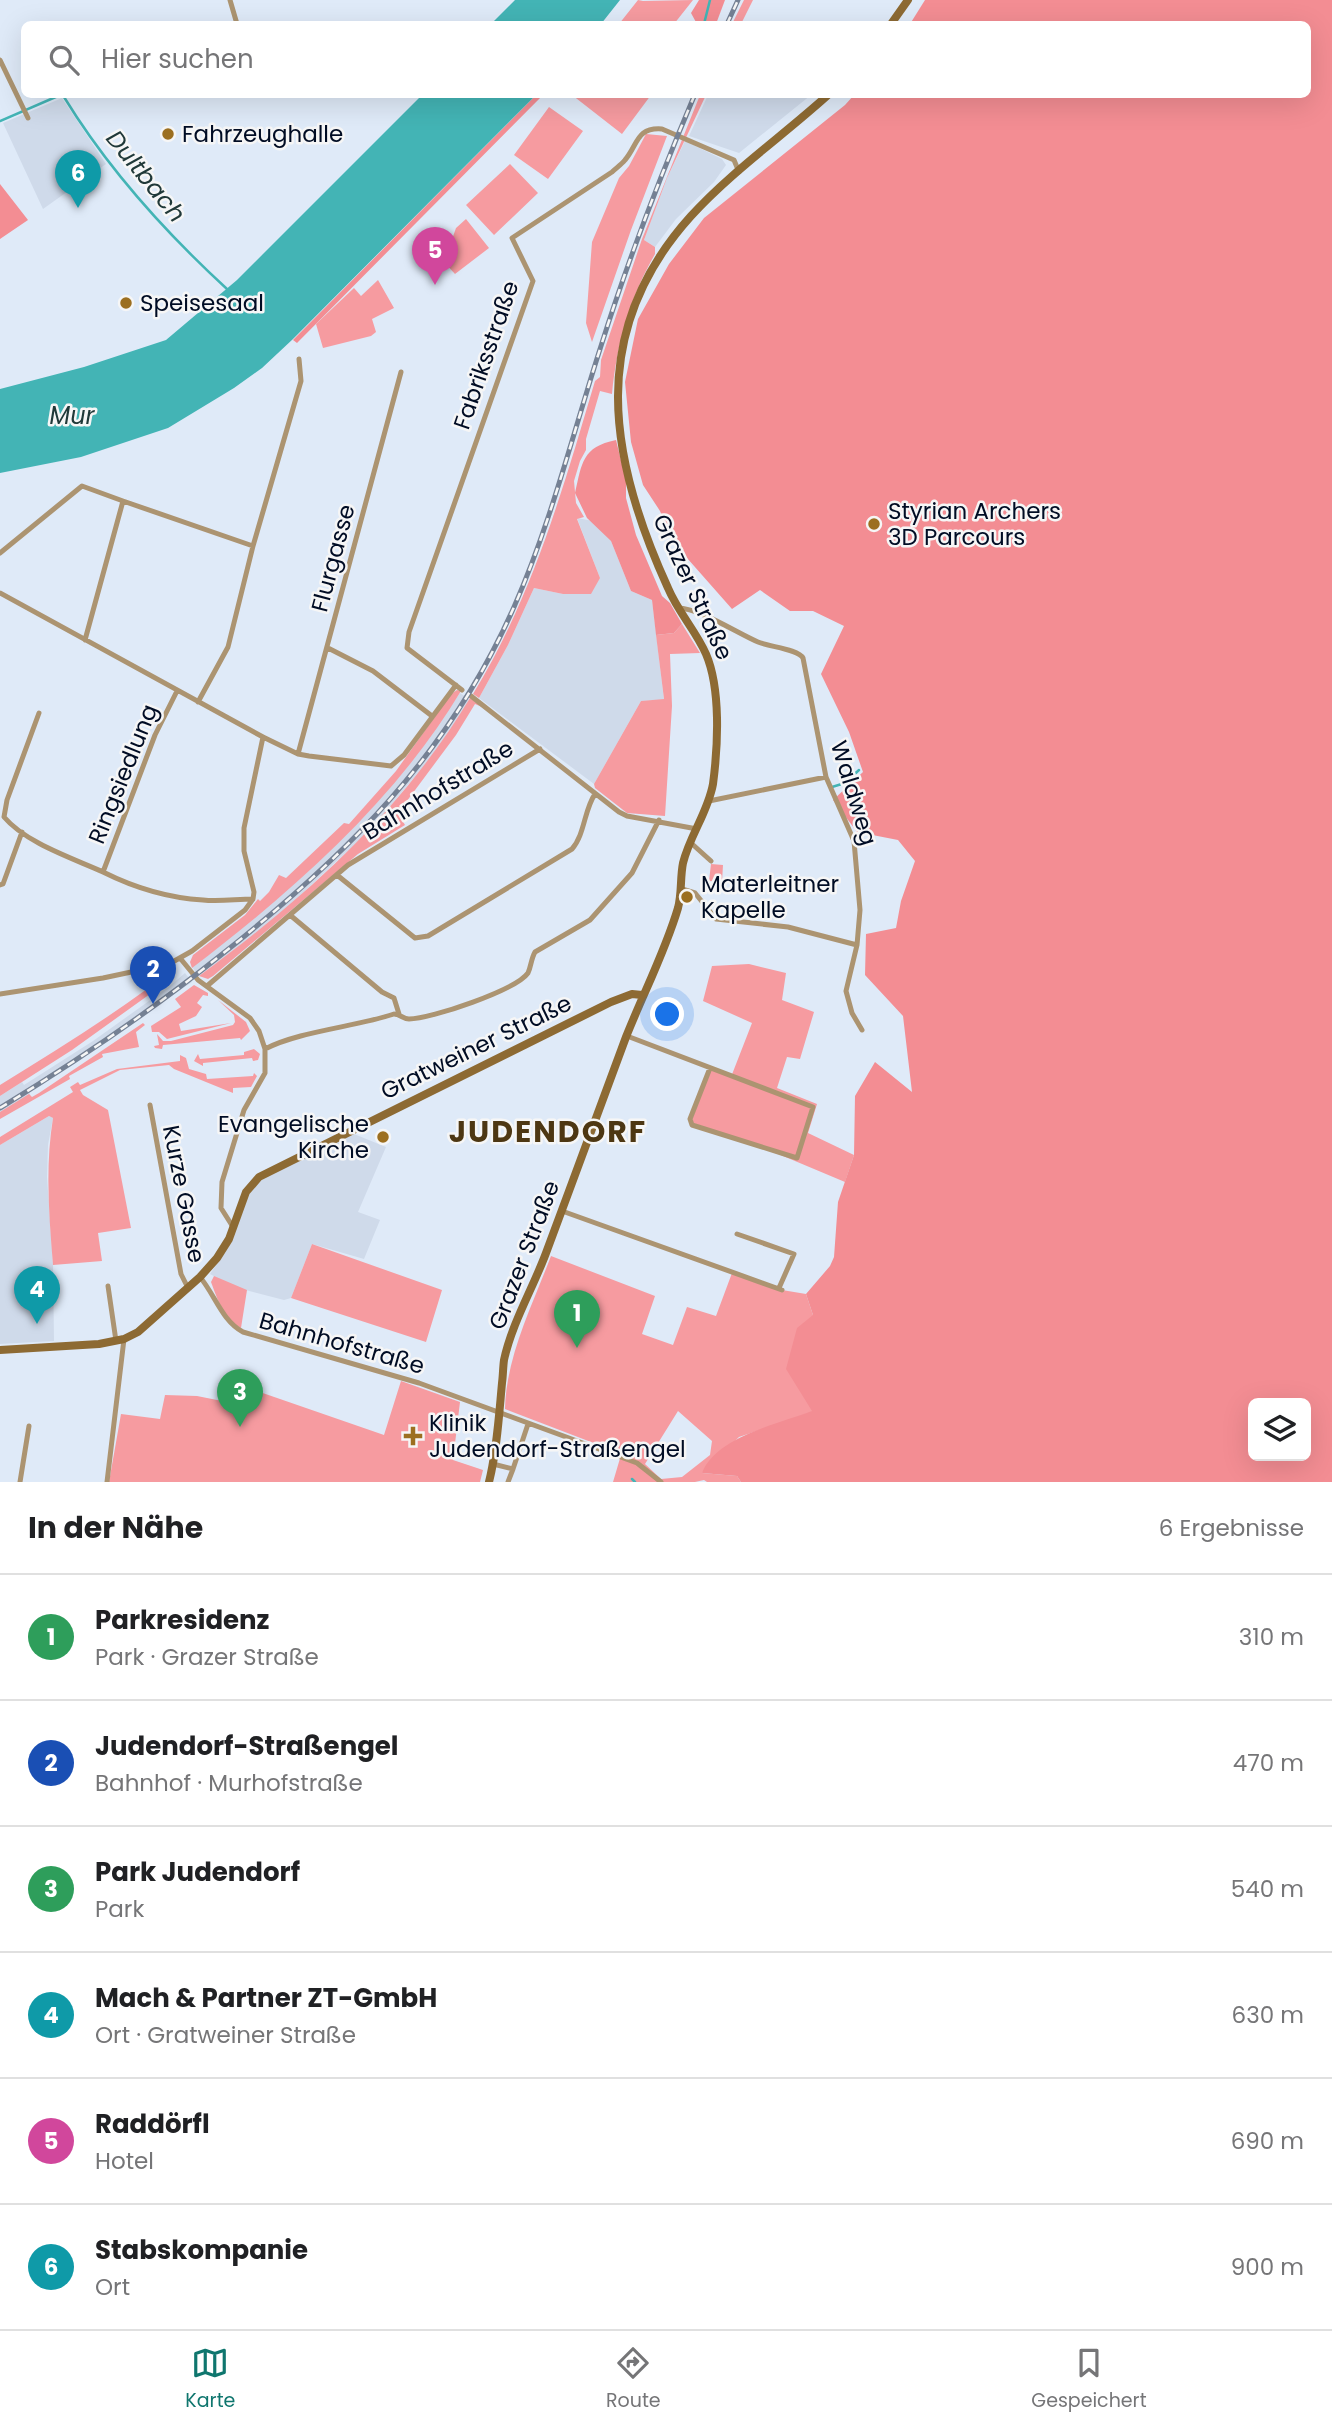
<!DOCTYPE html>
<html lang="de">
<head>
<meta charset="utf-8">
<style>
  body { margin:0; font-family:Poppins,sans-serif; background:#f6f6f6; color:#202124 }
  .controls { position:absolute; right:21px; bottom:21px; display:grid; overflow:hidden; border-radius:10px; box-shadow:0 7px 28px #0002 }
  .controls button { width:63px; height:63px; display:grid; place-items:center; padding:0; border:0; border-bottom:2px solid #e0e0e0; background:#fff; color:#202124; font:35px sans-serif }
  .you { position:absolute; left:668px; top:1015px; width:24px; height:24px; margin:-18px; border:5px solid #fff; border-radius:50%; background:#1a73e8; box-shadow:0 0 0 10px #1a73e833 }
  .badge { display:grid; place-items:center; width:46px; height:46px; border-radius:50%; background:#0f766e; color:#fff; font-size:23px; font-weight:700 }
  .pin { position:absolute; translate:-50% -58px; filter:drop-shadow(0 2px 4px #0008) }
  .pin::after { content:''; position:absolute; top:37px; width:24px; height:21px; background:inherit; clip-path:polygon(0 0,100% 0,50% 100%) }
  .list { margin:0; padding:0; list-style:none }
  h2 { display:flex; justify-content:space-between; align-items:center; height:91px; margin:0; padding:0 28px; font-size:30px }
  h2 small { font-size:23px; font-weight:400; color:#757577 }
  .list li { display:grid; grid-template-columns:46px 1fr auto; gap:21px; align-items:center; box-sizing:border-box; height:126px; padding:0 28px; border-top:2px solid #e0e0e0 }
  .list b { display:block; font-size:26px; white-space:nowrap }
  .list p { margin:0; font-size:23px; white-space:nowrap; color:#757577 }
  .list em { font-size:23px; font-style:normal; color:#757577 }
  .icon { flex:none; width:38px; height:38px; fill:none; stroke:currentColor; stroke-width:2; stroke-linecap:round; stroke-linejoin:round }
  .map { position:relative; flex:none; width:1332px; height:1482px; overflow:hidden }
  .search { position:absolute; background:#fff; box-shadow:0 7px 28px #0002; left:21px; right:21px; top:21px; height:77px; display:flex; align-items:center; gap:18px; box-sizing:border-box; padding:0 24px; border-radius:10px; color:#757577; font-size:26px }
  .sheet { height:847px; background:#fff }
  nav { display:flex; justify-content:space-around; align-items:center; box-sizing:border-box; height:98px; border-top:2px solid #e0e0e0; background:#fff; font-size:19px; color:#757577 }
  nav a { display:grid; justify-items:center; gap:4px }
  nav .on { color:#0f766e }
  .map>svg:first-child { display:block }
  .built { fill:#cfdaea }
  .green { fill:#f69ba0; fill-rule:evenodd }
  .forest { fill:#f38d93; fill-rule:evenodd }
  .water { fill:#43b4b5 }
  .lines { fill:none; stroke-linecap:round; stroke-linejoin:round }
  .stream { stroke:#43b4b5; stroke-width:2.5 }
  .street { stroke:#ac9471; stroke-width:5 }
  .secondary { stroke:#8d6a33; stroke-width:8 }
  .rail-casing { stroke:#758194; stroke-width:5 }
  .rail { stroke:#f6f6f6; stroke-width:2.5; stroke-dasharray:8; stroke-linecap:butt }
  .poi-dot { fill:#9c6f20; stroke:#f6f6f6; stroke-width:2.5 }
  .labels { text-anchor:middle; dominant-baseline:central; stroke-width:5; stroke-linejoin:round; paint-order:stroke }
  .poi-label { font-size:23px; fill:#000c24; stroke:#f6f6f6; text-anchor:start }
  .street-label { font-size:23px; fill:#000c24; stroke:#f6f6f6 }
  .water-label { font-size:24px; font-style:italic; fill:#203939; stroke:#f6f6f6 }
  .district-label { font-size:30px; font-weight:bold; letter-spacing:2px; fill:#4d3713; stroke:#f6f6f6 }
</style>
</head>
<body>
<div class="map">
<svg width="1332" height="1482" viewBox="0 0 1332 1482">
  <rect width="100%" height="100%" fill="#dfeaf8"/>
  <!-- built -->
  <path class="built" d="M708 95V94L811 95 739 153 689 136Z
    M62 98 106 164 43 209 3 123Z
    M685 141 722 159 726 165 714 182 676 219 655 247 644 240 667 178Z
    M577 518 593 521 611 541 631 591 652 600 664 700 641 701 594 784 479 698 508 645 534 588 563 594 600 578Z
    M460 693 469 699 466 706 429 760 371 829 274 920 199 976 192 967 313 866 370 810 420 749Z
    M185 973 192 982 29 1092 31 1097 0 1115V1096L22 1082 24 1085 93 1041 170 986Z
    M49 1116 53 1118 48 1145 47 1177 53 1265 54 1341 0 1344V1145Z
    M354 1134 386 1147 358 1212 380 1220 364 1259 312 1244 291 1298 284 1300 234 1287 210 1274 219 1261 217 1258 249 1186 339 1136Z"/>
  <!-- green -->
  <path class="green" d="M638 0 643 1 693 0 674 24H619Z
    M744 0H753L741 24H732Z
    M572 95H651L622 134Z
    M700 95H706L667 178 644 240 655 247V254C630 298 617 342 612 394L600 391 586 439V450L580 461 574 481 576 503 584 517 577 519 600 578 591 594H563L534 588 508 645 479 698 473 694C532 598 563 489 595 381L600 377 601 360 642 239Z
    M549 107 583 131 548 179 514 155Z
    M646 134 667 136 631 230 592 342 586 323 592 242 619 178 629 166Z
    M510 164 538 193 494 235 466 205Z
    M466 219 489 248 455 274 444 262 456 228Z
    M378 280 394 308 372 319 376 332 371 336 323 348 316 324 354 288 361 296Z
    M682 624 700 653 670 654 672 706 665 816 627 813 595 788 594 784 641 701 664 699 656 635 674 633Z
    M457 690 461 691C395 801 293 891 192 968L190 962 193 955 245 915 258 899 260 901 269 892 279 875 286 878 344 823 349 824 396 771 451 694Z
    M470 698 482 707 475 704 456 735 398 813 405 825 358 854 213 976 208 979 199 976C305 898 402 811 470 698Z
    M711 864 723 865 722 882 709 881Z
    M749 964 786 973 782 1000 814 1012 800 1059 787 1057 777 1088 817 1104 808 1133 854 1155 845 1182 764 1148 693 1123 692 1119 711 1070 731 1077 752 1023 703 1001 712 966Z
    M164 970 170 976 154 984 157 989 72 1050 0 1096V1085C50 1054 99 1024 147 989L146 982 153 974Z
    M194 985 208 993V996L203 995 197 1003 202 1007 196 1016 179 1024 181 1031 231 1023 167 1039 159 1032H152L151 1026 181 1007 175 999Z
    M218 1000 246 1022 250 1031 241 1040 240 1038 163 1045 162 1049 155 1048 154 1046 159 1045 157 1034 163 1041H171L233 1025 235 1022 234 1015Z
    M143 1023 145 1025 136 1032 139 1047 102 1054 103 1057 69 1076 70 1079 0 1119V1112L29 1094 32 1097 39 1093Z
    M254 1049 260 1054 258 1060 253 1061 252 1058 203 1063V1066L194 1061 198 1054 200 1059 244 1055V1052Z
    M180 1055 186 1058 189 1069 206 1074 207 1079 253 1076 254 1073 257 1076 251 1087 233 1088V1093L174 1069 169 1065 120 1070 80 1090 83 1095 108 1110 131 1228 98 1233 102 1261 53 1265C49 1215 45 1168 53 1118L49 1116 0 1145V1137L73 1092 70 1087 78 1082 80 1085 117 1069 180 1061Z
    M312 1244 442 1290 426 1342 291 1298Z
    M551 1256 655 1296 642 1334 673 1345 687 1307 716 1316 732 1273 782 1290 806 1294 813 1315 812 1412 739 1437 702 1473 737 1476 741 1482H707L704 1480 695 1482H613L621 1455 604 1449V1447L505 1409C506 1357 532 1306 551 1256ZM678 1411 712 1441 710 1455 682 1477 661 1479 645 1464Z
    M214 1276 247 1290 241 1328C224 1320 217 1298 211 1282Z
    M401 1381 460 1402 453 1460 483 1470 480 1482H109L121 1414 160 1419 165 1395 197 1396 227 1402 234 1383 384 1435Z"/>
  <!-- forest -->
  <path class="forest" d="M699 0H725L716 24H697L691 13Z
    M925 0H1332V1482H741L737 1476 702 1473C716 1437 778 1424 812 1411L786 1369 797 1328 813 1315 806 1294 830 1266 834 1257 838 1202 854 1155 855 1096 875 1062 912 1092 903 1016 865 975 866 934 896 928 901 901 915 861 898 840 857 832 833 800 863 772 849 732 821 674 844 626 813 611H790L760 590 732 609 672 541 660 511 643 485 631 442 625 382 638 319 669 264 704 218 845 105 854 95 1308 94V24H910ZM1253 1403H1306V1456H1253Z
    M536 95H543L297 343 293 340Z
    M0 184 28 220 0 239Z
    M616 440 626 481V498L636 535 662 596 670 603 682 624 674 633 656 635 652 600 631 591 611 541 587 518 575 493C582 463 582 447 616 440Z"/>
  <!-- water -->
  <path class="water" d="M515 0H620L601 24H491Z
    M423 94 536 95 293 339 262 368 234 388 168 428 81 457 0 473V389L84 367 166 340 237 280Z"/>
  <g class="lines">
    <!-- stream -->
    <path class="stream" d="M704 24 710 0
      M0 121 58 96 64 97C108 169 165 232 227 289
      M832 787 845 783 859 770
      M632 1479 635 1482"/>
    <!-- street -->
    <path class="street" d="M230 0 237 24
      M0 60 28 118
      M123 501 253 546 228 647 198 702
      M253 546 301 381 299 359
      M0 553 82 486 123 501 85 640
      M0 593 263 737 244 828V851L254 892 253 899 245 910 192 951 169 964 103 978 0 994
      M678 608C699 608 737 633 758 642 770 647 798 649 803 658L826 777 854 841 860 910 857 945 846 991 852 1013 862 1030
      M328 648 373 671 432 716
      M462 690 407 648 409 632 533 281 512 238 612 172C616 168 621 165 625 160 638 145 636 127 662 129L734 160 739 172
      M177 691 155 735 103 872C133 887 169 898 203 900 219 902 237 899 253 899
      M471 696 619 812 627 816 697 829
      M39 713 7 800 4 817C26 843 72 858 103 872
      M263 737 298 754 309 756 391 766 404 755 456 685
      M298 754 401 372
      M709 801 826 777
      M691 843 711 861
      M337 875 415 938 428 936 572 849C585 834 584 810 595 794
      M0 885 3 884 22 832
      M682 889 695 893 716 919 788 927 857 945
      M290 915 382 992 394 998 399 1014
      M180 958 198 980 250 1018 259 1031 265 1049V1073L244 1110 222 1182 221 1208 233 1227
      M207 986 348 865 540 749
      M627 1036 813 1107 797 1158 692 1125 690 1119 710 1068
      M265 1049C300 1031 355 1027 394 1014 400 1014 403 1019 409 1019 431 1019 516 990 528 973 531 967 531 959 535 952L590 920 632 873 659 820
      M150 1105 181 1274 188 1288
      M562 1211 782 1290
      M737 1234 794 1254 779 1288
      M200 1277C215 1295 222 1321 243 1332L419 1383 637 1463 661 1482
      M108 1286 116 1341
      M493 1464 513 1469 528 1424
      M20 1482 29 1426
      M107 1482 124 1339
      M508 1482 513 1469"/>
    <!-- secondary -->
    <path class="secondary" d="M891 24 908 0
      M0 1350 99 1344 124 1339 138 1332 200 1277 217 1258 229 1239 246 1192 259 1177 611 1002 632 994 642 995
      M489 1482C497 1450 499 1415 502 1383 503 1376 503 1367 504 1360 512 1323 533 1288 546 1253 573 1181 599 1108 626 1037 643 994 665 952 678 908 682 893 680 878 683 863 690 835 708 812 713 784 718 746 721 689 706 654 696 631 678 612 668 588 608 457 587 331 691 216 732 171 784 135 829 94"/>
    <!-- rail casing -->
    <g class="rail-casing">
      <path id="rail" d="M727 24 738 0
        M0 1108C77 1061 151 1011 221 955 346 856 449 755 514 607 551 523 573 433 601 346 628 260 660 177 695 94"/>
    </g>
    <!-- rail -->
    <use href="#rail" class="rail"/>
  </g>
  <!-- markers -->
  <g class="poi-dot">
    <circle cx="168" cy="134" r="7"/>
    <circle cx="126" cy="303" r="7"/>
    <circle cx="874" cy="524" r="7"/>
    <circle cx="687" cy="897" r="7"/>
    <circle cx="383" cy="1137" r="7"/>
    <path d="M409.5 1425.5h7v7h7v7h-7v7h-7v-7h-7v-7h7z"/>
  </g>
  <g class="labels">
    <!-- poi labels -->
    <g class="poi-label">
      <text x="182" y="134">Fahrzeughalle</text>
      <text x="140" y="303">Speisesaal</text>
      <text x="888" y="511">Styrian Archers<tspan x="888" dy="26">3D Parcours</tspan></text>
      <text x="701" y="884">Materleitner<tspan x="701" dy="26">Kapelle</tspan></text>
      <text x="369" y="1124" text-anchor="end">Evangelische<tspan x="369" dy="26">Kirche</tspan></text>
      <text x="429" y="1423">Klinik<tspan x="429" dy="26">Judendorf-Straßengel</tspan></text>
    </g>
    <!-- street labels -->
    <g class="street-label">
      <text transform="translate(486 355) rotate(-71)">Fabriksstraße</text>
      <text transform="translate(333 558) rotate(-75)">Flurgasse</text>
      <text transform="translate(693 587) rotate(65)">Grazer Straße</text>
      <text transform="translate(123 774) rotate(-68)">Ringsiedlung</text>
      <text transform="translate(438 790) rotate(-31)">Bahnhofstraße</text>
      <text transform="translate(854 793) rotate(73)">Waldweg</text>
      <text transform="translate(476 1047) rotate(-26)">Gratweiner Straße</text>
      <text transform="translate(184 1194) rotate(79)">Kurze Gasse</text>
      <text transform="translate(524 1255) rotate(-69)">Grazer Straße</text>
      <text transform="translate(342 1343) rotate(16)">Bahnhofstraße</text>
    </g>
    <!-- water labels -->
    <g class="water-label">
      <text transform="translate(146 176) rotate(51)">Dultbach</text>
      <text x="72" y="415">Mur</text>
    </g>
    <!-- district labels -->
    <g class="district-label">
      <text x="548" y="1131">JUDENDORF</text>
    </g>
  </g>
</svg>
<div class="controls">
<button><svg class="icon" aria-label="layers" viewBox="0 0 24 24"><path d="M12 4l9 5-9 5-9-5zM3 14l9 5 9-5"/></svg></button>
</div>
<div class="you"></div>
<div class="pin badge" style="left:577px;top:1348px;background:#2e9e5b">1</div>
<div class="pin badge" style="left:153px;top:1004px;background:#1a4fb4">2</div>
<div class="pin badge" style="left:240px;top:1427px;background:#2e9e5b">3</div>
<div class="pin badge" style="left:37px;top:1324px;background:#0f9aa8">4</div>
<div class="pin badge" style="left:435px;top:285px;background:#d1479c">5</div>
<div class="pin badge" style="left:78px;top:208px;background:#0f9aa8">6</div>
<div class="search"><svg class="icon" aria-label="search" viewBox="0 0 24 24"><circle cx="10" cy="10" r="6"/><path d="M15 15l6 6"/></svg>Hier suchen</div>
</div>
<section class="sheet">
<h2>In der Nähe<small>6 Ergebnisse</small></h2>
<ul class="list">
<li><span class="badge" style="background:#2e9e5b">1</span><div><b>Parkresidenz</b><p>Park · Grazer Straße</p></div><em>310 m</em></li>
<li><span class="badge" style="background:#1a4fb4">2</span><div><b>Judendorf-Straßengel</b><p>Bahnhof · Murhofstraße</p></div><em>470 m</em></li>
<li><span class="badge" style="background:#2e9e5b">3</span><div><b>Park Judendorf</b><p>Park</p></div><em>540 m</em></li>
<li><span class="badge" style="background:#0f9aa8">4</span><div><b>Mach &amp; Partner ZT-GmbH</b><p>Ort · Gratweiner Straße</p></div><em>630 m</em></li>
<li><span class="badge" style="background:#d1479c">5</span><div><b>Raddörfl</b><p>Hotel</p></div><em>690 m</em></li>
<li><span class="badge" style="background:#0f9aa8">6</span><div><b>Stabskompanie</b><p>Ort</p></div><em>900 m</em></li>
</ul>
</section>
<nav>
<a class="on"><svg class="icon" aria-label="map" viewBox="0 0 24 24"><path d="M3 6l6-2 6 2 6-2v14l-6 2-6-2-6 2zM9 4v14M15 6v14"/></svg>Karte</a>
<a><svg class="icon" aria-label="directions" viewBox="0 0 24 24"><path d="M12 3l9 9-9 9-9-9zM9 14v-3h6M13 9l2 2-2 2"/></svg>Route</a>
<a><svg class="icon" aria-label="saved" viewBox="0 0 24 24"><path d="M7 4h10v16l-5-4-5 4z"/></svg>Gespeichert</a>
</nav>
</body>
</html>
